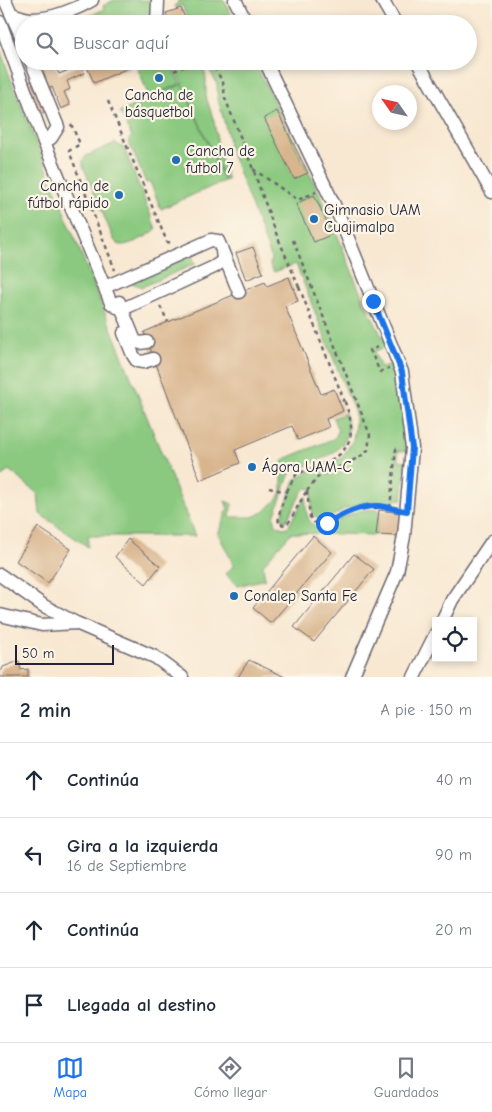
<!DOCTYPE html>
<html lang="es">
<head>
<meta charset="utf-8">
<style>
  body { margin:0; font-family:"Comic Neue",sans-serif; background:#f6f6f7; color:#1f2937 }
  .controls { position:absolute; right:15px; bottom:15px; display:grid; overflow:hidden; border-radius:0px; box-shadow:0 2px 8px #0003 }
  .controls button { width:45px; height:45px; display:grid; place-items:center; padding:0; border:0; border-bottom:1px solid #e0e1e3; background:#fff; color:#1f2937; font:25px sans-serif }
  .compass { position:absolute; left:372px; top:85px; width:45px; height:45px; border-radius:50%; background:#fff; box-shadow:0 2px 8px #0003; rotate:304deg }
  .scale { position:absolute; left:15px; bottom:12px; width:99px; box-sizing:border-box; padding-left:5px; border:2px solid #22223b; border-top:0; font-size:14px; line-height:18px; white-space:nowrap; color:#22223b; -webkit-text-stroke:4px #fcf5e5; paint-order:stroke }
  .stop { position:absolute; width:15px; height:15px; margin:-11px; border:4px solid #1a73e8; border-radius:50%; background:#fff }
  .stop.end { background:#1a73e8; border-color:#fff; box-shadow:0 1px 5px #0008 }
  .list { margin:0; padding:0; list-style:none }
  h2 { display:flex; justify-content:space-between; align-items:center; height:65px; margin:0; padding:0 20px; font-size:21px }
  h2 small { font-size:16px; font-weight:400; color:#747a83 }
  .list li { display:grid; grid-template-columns:32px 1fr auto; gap:15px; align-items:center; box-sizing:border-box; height:75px; padding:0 20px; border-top:1px solid #e0e1e3 }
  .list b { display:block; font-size:19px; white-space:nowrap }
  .list p { margin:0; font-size:16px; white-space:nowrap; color:#747a83 }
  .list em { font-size:16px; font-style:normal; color:#747a83 }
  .icon { flex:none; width:28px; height:28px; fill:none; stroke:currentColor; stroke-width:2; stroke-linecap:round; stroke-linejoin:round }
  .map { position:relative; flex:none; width:492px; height:677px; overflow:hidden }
  .search { position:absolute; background:#fff; box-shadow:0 2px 8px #0003; left:15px; right:15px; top:15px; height:55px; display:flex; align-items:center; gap:12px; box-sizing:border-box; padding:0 18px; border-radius:28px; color:#747a83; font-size:19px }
  .sheet { height:365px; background:#fff }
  nav { display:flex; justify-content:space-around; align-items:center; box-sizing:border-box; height:70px; border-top:1px solid #e0e1e3; background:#fff; font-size:14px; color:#747a83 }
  nav a { display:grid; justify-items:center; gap:2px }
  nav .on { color:#1a73e8 }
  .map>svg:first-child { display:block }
  .green { fill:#8ac97f; stroke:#56765d }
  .building { fill:#d9b58e }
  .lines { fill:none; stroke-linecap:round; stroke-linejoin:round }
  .minor-casing { stroke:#6d6770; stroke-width:15 }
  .path { stroke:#6d6770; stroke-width:2.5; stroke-dasharray:4 4; stroke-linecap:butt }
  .minor { stroke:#fff; stroke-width:12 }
  .route { stroke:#1a73e8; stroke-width:6 }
  .poi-dot { fill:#1f6fb2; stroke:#fcf5e5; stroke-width:2 }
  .labels { text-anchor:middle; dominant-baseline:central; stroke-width:4.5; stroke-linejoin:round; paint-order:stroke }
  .poi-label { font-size:15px; fill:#22223b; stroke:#fcf5e5; text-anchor:start }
</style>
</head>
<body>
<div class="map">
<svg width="492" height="677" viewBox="0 0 492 677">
  <rect width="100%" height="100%" fill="#fcf5e5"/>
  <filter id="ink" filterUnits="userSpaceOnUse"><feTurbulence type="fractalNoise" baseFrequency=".02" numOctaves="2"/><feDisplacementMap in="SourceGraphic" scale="10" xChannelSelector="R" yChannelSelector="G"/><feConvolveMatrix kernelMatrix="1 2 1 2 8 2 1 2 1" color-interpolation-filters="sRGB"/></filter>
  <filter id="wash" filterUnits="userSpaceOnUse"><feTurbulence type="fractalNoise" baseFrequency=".0096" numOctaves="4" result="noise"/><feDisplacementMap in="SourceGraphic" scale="20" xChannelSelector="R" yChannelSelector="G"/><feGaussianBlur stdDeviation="1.12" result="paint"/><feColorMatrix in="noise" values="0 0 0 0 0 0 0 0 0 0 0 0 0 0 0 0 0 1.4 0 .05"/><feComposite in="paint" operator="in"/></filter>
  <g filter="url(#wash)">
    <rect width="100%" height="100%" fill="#f8e8d2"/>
    <!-- green -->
    <path class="green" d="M114 0H154V24H62L77 20 78 22 104 9 103 6Z
      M178 0H224L236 24H189L182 5 175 8 174 6 179 2Z
      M0 49 13 85 195 536H88V547L40 514 38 494 9 470 0 478Z
      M135 61H170L180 84 149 97Z
      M172 61H202L206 78V97L214 121 219 153 228 180 225 181Z
      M205 61H254L328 211 364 302 387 346 374 352 381 368 394 363 398 372 407 451H398V460L406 461 402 500 395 499 394 506C384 504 376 501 366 503 360 504 353 506 347 508 338 511 324 526 315 516 309 510 313 498 311 489L306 488 302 492 288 518 286 521 281 518 295 480 304 474 342 458 353 440 355 426V413L296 264 274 272 270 265 271 257 229 147 228 136 218 99 217 84Z
      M182 84 224 181 161 209 150 182 146 183 128 140 132 137 120 112Z
      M115 143 124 148 156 229C152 235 128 246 121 245 117 244 117 243 114 240L83 166V160L86 156Z
      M191 252 195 264 142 287 127 281Z
      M345 413C359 450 321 459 294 471L289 475 274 517 276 525 283 528 288 527 306 496C305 512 307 534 330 524 336 521 342 517 348 515 357 510 369 509 379 510L376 535 291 533 263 565 265 579 237 586 226 574 234 565 218 534 228 509 225 501 232 504 230 517H252L264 512 279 497 282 491V462L287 458 333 439 336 436 338 431 333 418Z"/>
    <g id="blocks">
      <!-- building -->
      <path class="building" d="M181 8 187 24H170L166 13Z
        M53 61 59 74 81 65 84 73 67 81 70 89 64 92 70 105 61 109 52 87 48 89 39 67Z
        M128 61 130 67 94 83 85 62Z
        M35 80 48 111 40 114 27 83Z
        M277 111 308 173 294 179 264 118Z
        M314 195 333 234 314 242 296 204Z
        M253 247 263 273 246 280 236 253Z
        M289 277 298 301 285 306 321 394 334 389 343 411 326 419 329 427 298 440 292 426 235 450 240 463 200 480 144 332 265 282 267 286Z
        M379 510 401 513 399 536 376 535Z
        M38 527 71 549 48 583 16 561Z
        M313 536 332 552 271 623 253 608Z
        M128 539 160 566 146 584 115 557Z
        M354 554 374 569 314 642 294 627Z
        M249 660 285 677H238Z
        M19 661 21 670 28 669V677H0V670H2L3 667Z"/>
    </g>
  </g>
  <g filter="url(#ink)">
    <use href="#blocks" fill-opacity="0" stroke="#6d6770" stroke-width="1"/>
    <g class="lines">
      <!-- minor casing -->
      <g class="minor-casing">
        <path id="minor" d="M5 0 24 42
          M235 0 247 24
          M382 0 396 24
          M12 14C18 16 25 19 32 19 51 19 75 10 92 0
          M0 22 44 142 111 303 117 307 125 308 214 267 223 261 222 250 218 241 211 240 105 287
          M157 24 158 0
          M31 61 58 127 51 138 44 142
          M265 61 337 211 402 372 412 448 404 536 397 572 352 677
          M417 61 492 192
          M223 253 239 292
          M119 302 135 341 140 343 147 342
          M124 333 133 355 137 361 143 362 153 359
          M0 575 44 606 76 623 155 657 182 677
          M0 615 42 625 76 623
          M442 621 452 600 492 541
          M414 677 436 633"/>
      </g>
      <!-- path -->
      <path class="path" d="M210 61 223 82 225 98 253 169 276 233 299 287 294 289
        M174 71 197 61
        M108 101 167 242 173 243
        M71 124 80 144 69 151 115 270
        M253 169 298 200 316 192
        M293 240 370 435 368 450 360 457 318 477 307 491
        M299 287 344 400 340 402
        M160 306 168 322
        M378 347 370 350 380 372 389 368
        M269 488 287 492
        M307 491 310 517 314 522 320 524 327 523 348 511 368 507 389 508
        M306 492 289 522 286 525 279 524C276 514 290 481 297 474 307 470 334 460 340 454 356 439 352 419 344 400
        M390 508 396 449H399"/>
      <!-- minor -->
      <use href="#minor" class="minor"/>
    </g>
  </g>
  <g class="lines" filter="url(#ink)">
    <!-- route -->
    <path class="route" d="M327 523C343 514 360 505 379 506 388 507 397 510 407 511L412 448 402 372 373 301"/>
  </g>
  <!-- markers -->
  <g class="poi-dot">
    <circle cx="159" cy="78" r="5"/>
    <circle cx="176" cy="160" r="5"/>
    <circle cx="119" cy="195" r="5"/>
    <circle cx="314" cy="219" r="5"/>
    <circle cx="252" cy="467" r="5"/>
    <circle cx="234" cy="596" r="5"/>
  </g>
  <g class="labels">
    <!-- poi labels -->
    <g class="poi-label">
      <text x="159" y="95" text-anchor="middle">Cancha de<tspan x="159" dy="17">básquetbol</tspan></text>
      <text x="186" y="151">Cancha de<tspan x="186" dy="17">futbol 7</tspan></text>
      <text x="109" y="186" text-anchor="end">Cancha de<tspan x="109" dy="17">fútbol rápido</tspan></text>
      <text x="324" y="210">Gimnasio UAM<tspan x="324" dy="17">Cuajimalpa</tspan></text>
      <text x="262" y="467">Ágora UAM-C</text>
      <text x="244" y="596">Conalep Santa Fe</text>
    </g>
  </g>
</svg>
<div class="controls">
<button><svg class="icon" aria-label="locate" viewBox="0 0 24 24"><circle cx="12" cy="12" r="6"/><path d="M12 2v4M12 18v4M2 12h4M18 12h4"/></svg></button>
</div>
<svg class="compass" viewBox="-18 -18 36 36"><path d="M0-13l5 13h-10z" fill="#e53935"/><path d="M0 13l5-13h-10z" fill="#747a83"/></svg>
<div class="scale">50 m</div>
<div class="stop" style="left:327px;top:523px"></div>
<div class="stop end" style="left:373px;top:301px"></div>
<div class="search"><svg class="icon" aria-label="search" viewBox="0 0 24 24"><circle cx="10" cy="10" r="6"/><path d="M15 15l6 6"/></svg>Buscar aquí</div>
</div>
<section class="sheet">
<h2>2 min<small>A pie · 150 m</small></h2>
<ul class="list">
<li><svg class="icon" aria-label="ahead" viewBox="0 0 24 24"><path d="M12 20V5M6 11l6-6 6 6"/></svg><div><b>Continúa</b></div><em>40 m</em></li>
<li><svg class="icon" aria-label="left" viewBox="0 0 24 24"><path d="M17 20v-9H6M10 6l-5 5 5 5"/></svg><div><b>Gira a la izquierda</b><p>16 de Septiembre</p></div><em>90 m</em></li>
<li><svg class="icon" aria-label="ahead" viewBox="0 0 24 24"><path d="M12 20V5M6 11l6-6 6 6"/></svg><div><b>Continúa</b></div><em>20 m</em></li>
<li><svg class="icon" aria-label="arrive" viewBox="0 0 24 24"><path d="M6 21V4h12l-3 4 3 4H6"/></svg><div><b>Llegada al destino</b></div></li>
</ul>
</section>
<nav>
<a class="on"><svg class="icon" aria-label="map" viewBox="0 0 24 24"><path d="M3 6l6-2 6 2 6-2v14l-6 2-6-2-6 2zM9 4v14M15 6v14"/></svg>Mapa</a>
<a><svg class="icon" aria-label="directions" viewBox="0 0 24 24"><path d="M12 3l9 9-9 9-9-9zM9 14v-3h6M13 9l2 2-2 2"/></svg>Cómo llegar</a>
<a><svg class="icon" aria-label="saved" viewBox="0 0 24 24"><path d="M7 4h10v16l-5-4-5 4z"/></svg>Guardados</a>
</nav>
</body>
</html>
